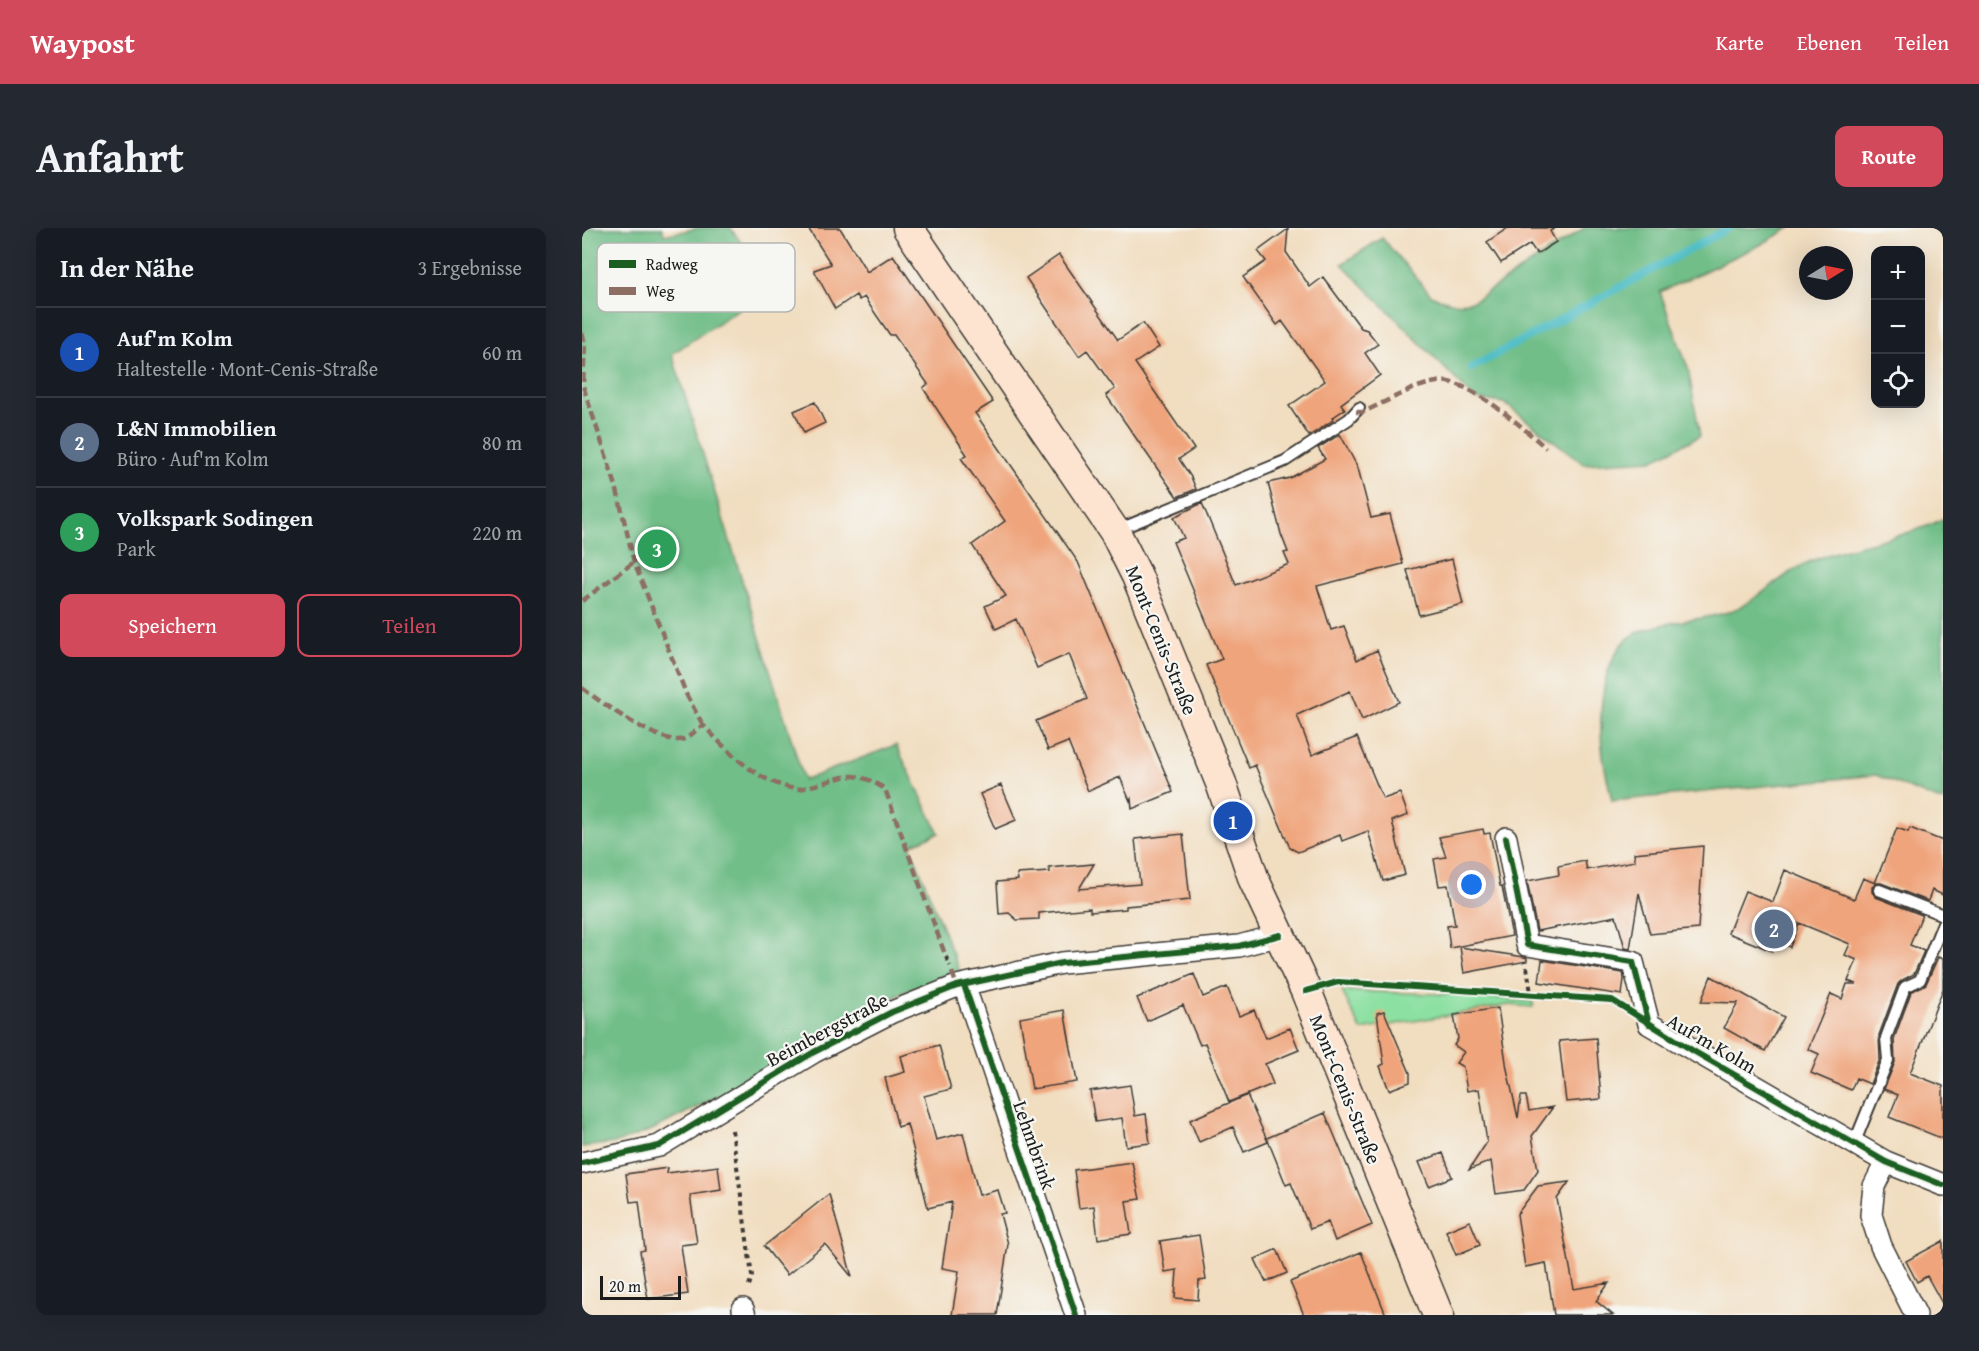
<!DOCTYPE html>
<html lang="de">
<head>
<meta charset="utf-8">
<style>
  body { margin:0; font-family:"Gentium Book Plus",serif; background:#242831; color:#f1f3f6 }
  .controls { position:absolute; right:18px; top:18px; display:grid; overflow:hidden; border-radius:12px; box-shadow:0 6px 24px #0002 }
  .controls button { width:54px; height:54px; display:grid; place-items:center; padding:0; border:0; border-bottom:2px solid #363941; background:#171b24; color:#f1f3f6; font:30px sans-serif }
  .compass { position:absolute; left:1217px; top:18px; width:54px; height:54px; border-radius:50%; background:#171b24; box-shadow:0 6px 24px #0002; rotate:80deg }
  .scale { position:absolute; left:18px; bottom:15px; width:81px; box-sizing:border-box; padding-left:6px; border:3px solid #1c1c1c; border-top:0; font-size:16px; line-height:21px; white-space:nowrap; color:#1c1c1c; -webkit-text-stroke:4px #f6f6f2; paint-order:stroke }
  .you { position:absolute; left:890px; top:657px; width:21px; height:21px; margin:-15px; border:4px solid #fff; border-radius:50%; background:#1a73e8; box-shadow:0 0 0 9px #1a73e833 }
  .badge { display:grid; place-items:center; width:39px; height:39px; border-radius:50%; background:#d1495b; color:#fff; font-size:20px; font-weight:700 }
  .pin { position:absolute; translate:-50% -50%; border:3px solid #fff; box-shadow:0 2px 6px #0006 }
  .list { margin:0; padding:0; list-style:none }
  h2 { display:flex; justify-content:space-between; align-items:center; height:78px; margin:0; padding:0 24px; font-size:26px }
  h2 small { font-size:20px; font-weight:400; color:#9ea1a6 }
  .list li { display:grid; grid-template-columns:39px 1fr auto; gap:18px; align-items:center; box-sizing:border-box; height:90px; padding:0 24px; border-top:2px solid #363941 }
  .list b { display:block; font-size:22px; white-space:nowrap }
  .list p { margin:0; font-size:20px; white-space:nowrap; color:#9ea1a6 }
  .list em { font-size:20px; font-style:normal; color:#9ea1a6 }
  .actions { display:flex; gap:12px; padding:18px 24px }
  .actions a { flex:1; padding:14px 0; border:2px solid #d1495b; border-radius:12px; text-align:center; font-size:21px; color:#d1495b }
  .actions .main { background:#d1495b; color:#fff }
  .icon { flex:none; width:33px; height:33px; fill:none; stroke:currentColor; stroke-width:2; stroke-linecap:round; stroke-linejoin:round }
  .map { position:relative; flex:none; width:1361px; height:1087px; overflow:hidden; border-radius:12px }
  header { display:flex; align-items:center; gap:36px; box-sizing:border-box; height:84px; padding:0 30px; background:#d1495b; color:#fff }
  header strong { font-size:28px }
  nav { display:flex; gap:33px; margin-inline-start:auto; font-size:21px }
  .intro { display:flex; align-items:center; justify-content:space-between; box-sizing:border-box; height:144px; padding:0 36px }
  h1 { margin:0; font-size:42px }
  .button { padding:15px 27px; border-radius:12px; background:#d1495b; color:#fff; font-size:21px; font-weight:700 }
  main { display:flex; gap:36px; padding:0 36px }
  aside { flex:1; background:#171b24; border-radius:12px; box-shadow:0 6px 24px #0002 }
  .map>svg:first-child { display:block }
  .green { fill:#8ce0a2; stroke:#547e5f; stroke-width:1.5 }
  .forest { fill:#71be88; stroke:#466d52; stroke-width:1.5 }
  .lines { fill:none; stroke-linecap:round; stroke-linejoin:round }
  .stream { stroke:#50bec6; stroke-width:8 }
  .building { fill:#efa47c }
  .service-casing { stroke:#3c3934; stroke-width:14 }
  .minor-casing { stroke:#3c3934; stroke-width:24 }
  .secondary-casing { stroke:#3c3934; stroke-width:33 }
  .path { stroke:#3c3934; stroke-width:4; stroke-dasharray:4.5 4.5; stroke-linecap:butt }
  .service { stroke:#fff; stroke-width:10 }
  .minor { stroke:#fff; stroke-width:21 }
  .secondary { stroke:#fde4d0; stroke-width:30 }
  .quiet { stroke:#8d6e63; stroke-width:4.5; stroke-dasharray:9 4.5; stroke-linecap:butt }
  .cycleway-casing { stroke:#f6f6f2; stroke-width:10 }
  .cycleway { stroke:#1b5e20; stroke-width:6 }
  .labels { text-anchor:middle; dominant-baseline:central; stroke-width:4.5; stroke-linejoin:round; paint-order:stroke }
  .street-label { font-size:20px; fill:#1c1c1c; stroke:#f6f6f2 }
  .key { fill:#f6f6f2; stroke:#b5b5b2; stroke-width:1.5 }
  .key-label { font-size:16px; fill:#1c1c1c }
</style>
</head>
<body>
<header>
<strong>Waypost</strong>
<nav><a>Karte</a><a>Ebenen</a><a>Teilen</a></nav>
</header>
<div class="intro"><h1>Anfahrt</h1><a class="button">Route</a></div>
<main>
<aside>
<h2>In der Nähe<small>3 Ergebnisse</small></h2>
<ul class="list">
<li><span class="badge" style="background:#1a4fb4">1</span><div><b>Auf'm Kolm</b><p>Haltestelle · Mont-Cenis-Straße</p></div><em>60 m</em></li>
<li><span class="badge" style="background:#5c6f8a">2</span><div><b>L&amp;N Immobilien</b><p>Büro · Auf'm Kolm</p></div><em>80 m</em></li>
<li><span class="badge" style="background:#2e9e5b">3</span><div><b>Volkspark Sodingen</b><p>Park</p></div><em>220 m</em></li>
</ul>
<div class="actions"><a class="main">Speichern</a><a>Teilen</a></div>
</aside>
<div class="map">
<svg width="1361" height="1087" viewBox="0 0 1361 1087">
  <rect width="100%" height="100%" fill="#f6f6f2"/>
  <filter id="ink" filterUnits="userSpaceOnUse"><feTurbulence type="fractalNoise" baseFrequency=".0167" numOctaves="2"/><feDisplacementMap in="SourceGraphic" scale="12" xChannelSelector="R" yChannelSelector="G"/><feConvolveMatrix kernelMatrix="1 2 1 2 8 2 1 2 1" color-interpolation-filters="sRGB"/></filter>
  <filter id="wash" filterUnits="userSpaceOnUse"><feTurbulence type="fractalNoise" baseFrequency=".008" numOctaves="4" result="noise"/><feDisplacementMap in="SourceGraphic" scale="24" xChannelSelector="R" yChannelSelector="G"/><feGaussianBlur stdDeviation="1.35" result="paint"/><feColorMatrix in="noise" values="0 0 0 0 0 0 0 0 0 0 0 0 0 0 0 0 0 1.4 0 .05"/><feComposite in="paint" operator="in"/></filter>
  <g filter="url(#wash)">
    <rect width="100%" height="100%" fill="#f1ddbf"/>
    <!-- green -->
    <path class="green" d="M760 763 886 767 951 774V779L927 777 779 802Z"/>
    <!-- forest -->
    <path class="forest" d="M0 0H80L82 7 117 0H149L189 59 90 126 222 552 314 517 357 605 328 617 377 742 320 765 137 868 70 902 34 915 0 919Z
      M1002 0H1208L1178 17 1078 64 1106 140 1118 208 1070 232 1002 236 922 175 893 171 760 36 800 10 849 67C864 74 877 78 893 72Z
      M1361 291V574L1294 547 1030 573C1027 558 1023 543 1021 528 1016 492 1017 421 1057 404 1085 392 1117 393 1146 384 1174 375 1198 347 1227 334 1270 315 1319 312 1361 291Z"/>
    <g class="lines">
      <!-- stream -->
      <path class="stream" d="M889 140 1147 0"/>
    </g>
    <g id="blocks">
      <!-- building -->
      <path class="building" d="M226 0H258L285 44 311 27 411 174 393 185 496 334 591 564 550 581 549 571 548 573 538 549 506 563 486 514 466 522 454 493 505 471 487 426 455 440 434 391 414 401 403 378 424 368 390 317 423 293 379 230 385 227 341 160 346 156 312 107H308L282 69 277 72 274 67 253 81 232 42 249 36Z
        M926 0H973L968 3 974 14 955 26 948 16 919 35 905 14Z
        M706 1 704 24 728 59 741 49 779 100 785 102 796 116 783 125 798 147 759 176 763 181 750 190 751 192 727 208 707 178 743 153 700 93 695 97 661 49 684 33 676 23Z
        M477 27 536 112 561 95 577 119 553 135 612 221 597 231 609 249 614 261 595 269 524 167 533 161 505 122 497 128 444 50Z
        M233 174 243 195 222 205 212 183Z
        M758 206 776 240 789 290 808 286 821 336 735 358 749 402 762 398 775 432 795 422 817 474 780 492 768 463 715 487 730 527 775 509 801 571 818 565 826 587 810 593 823 647 801 653 786 603 760 613 758 607 716 624 708 620 673 537 667 540 624 437 640 431 591 314 602 310 592 289 620 275 654 357 707 336 702 325 706 324 699 306 686 255 708 250 743 231 736 220Z
        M870 331 881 376 837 387 825 342Z
        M419 557 434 592 413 601 398 566Z
        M1315 600 1326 604 1328 600 1361 613V667L1350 662 1346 673 1299 655H1295L1290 659V664L1294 669 1340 687 1328 717 1342 723 1332 746 1320 752 1316 756 1297 807 1298 831 1288 856 1274 850 1269 862 1229 845 1237 826 1226 821 1249 766 1260 771 1265 756H1274L1266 753 1275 732 1263 727 1268 716 1217 695 1208 719 1193 713 1190 723 1146 705 1163 663 1191 674 1203 642 1272 671 1281 650 1293 655Z
        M901 601 902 606 908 605 918 658H920L930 708 868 720 865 698 873 697 866 657 857 658 852 631 864 629 857 609Z
        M601 606 608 672 544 678V681L508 684V680L457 685V691L435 692 427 685 417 686 415 654 436 652 435 646 468 644 467 640 512 636 497 661 558 656 553 611Z
        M1121 618 1116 701 1068 706 1057 665 1048 721 1043 720 1034 688 955 703 945 653 977 647 976 638 1003 633 1005 642 1053 633 1052 625Z
        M878 719 942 729 945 730V733L882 745Z
        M1356 729 1361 731V761L1328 845 1361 858V911L1307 889 1316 867 1302 861 1313 834 1312 811 1329 764 1344 756Z
        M960 732 1041 745 1042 751 1040 767 957 754Z
        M612 746 621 769 645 759 657 788 672 782 684 810 708 800 717 822 683 836 691 856 647 874 623 815 618 817 601 777 565 793 555 770Z
        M1129 748 1202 789 1183 823 1142 800 1156 775 1119 774Z
        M916 780 925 841 936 890 939 868H944L947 883 971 879 950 908 956 942 942 962 914 966 909 933 887 942 905 914 897 861 885 863 881 839 874 835 882 824 872 817 876 811 872 787Z
        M482 782 495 854 450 861 438 790Z
        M802 783 828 845V854L807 862 798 838 802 836 795 785Z
        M1014 810 1019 871 984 874 977 813Z
        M357 817 369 861 342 868 354 912 381 905 397 967 416 962 423 985 418 986 426 1016 415 1087H370L377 1043 360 1040 370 974 346 980 325 896 316 899 303 850 323 844 319 828Z
        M548 857 553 888 564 886 568 915 544 918 540 890 513 894 508 863Z
        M665 867 686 914 662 924 651 899 617 914 608 892Z
        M743 885 790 997 753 1013 746 994 728 1001 709 955 704 957 685 910Z
        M861 925 870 949 847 958 837 934Z
        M550 934 558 971 544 973 549 1006 516 1011 512 978 497 980 492 942Z
        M136 938 139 962 108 967 115 1015 99 1017 106 1066 66 1071 58 1023 63 1022 57 973 48 974 44 946 86 940 85 945Z
        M987 954 975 971 992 1061 1027 1055 1014 1073 1031 1087H972L964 1035 943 1039 935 986 956 958Z
        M247 966 270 1049 243 1016 205 1047 182 1018Z
        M888 993 898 1017 874 1027 864 1003Z
        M617 1007 624 1052 617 1053 616 1072 593 1070 595 1042 583 1044 578 1013Z
        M1361 1013V1077L1345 1048 1335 1054 1324 1033Z
        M695 1021 705 1045 684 1054 673 1031Z
        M779 1024 804 1087H722L708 1054Z"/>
    </g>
  </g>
  <g filter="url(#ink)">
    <use href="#blocks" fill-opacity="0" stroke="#3c3934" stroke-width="1.5"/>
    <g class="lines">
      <!-- service casing -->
      <g class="service-casing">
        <path id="service" d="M533 303 703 233 767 191 777 180
          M1297 662 1361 687
          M1272 916 1306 832 1304 810 1323 759 1338 752 1361 695"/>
      </g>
      <!-- minor casing -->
      <g class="minor-casing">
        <path id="minor" d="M924 610 945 717 1051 734 1067 796 1304 934 1361 957
          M382 757 494 1087
          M1304 934 1292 958 1289 987 1299 1018 1334 1087
          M0 935 77 918 232 824 310 784 375 758 480 735 657 718 698 707
          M161 1081 163 1087"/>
      </g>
      <!-- secondary casing -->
      <g class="secondary-casing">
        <path id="secondary" d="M326 0 533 304 555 348 639 555 672 652 724 763 856 1087"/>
      </g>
      <!-- path -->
      <path class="path" d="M364 729 368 738
        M945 739 949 765
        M150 902 170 1048 166 1061"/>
      <!-- service -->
      <use href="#service" class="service"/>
      <!-- minor -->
      <use href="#minor" class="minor"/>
      <!-- secondary -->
      <use href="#secondary" class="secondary"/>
      <!-- quiet -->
      <path class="quiet" d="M0 105 3 115 1 158 34 258 52 334 105 468 121 497
        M774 184H781C805 174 829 158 855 154 885 148 942 201 964 220
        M0 373 52 334
        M0 460C19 474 79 519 102 511 108 509 115 501 121 497 146 523 176 556 215 561 220 561 228 558 233 557 266 548 272 541 303 561L364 729
        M370 744 375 758"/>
      <!-- cycleway casing -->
      <g class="cycleway-casing">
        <path id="cycleway" d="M924 610 945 717 1051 734 1067 796
          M382 757 494 1087
          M724 763 756 754 1030 772 1113 824 1304 934 1361 957
          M0 935 77 918 232 824 310 784 375 758 480 735 657 718 698 707"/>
      </g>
      <!-- cycleway -->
      <use href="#cycleway" class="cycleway"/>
    </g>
  </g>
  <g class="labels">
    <!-- street labels -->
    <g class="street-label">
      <text transform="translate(580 412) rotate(68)">Mont-Cenis-Straße</text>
      <text transform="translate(245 801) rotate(-28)">Beimbergstraße</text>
      <text transform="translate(1130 815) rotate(30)">Auf'm Kolm</text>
      <text transform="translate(764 861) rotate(68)">Mont-Cenis-Straße</text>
      <text transform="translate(453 917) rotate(71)">Lehmbrink</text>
    </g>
  </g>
  <!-- legend -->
  <rect x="15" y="15" width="198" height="69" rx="9" class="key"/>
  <rect x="27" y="32" width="27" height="8" fill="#1b5e20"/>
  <rect x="27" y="59" width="27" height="8" fill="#8d6e63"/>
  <g class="key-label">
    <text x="64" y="42">Radweg</text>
    <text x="64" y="69">Weg</text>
  </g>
</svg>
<div class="controls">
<button>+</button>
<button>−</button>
<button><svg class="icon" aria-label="locate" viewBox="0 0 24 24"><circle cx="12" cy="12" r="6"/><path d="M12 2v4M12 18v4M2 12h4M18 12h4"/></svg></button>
</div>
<svg class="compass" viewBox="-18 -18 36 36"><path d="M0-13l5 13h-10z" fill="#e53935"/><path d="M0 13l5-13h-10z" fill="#9ea1a6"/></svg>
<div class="scale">20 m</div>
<div class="you"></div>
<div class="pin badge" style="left:651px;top:593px;background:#1a4fb4">1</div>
<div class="pin badge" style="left:1192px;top:701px;background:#5c6f8a">2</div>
<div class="pin badge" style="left:75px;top:321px;background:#2e9e5b">3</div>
</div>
</main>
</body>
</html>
